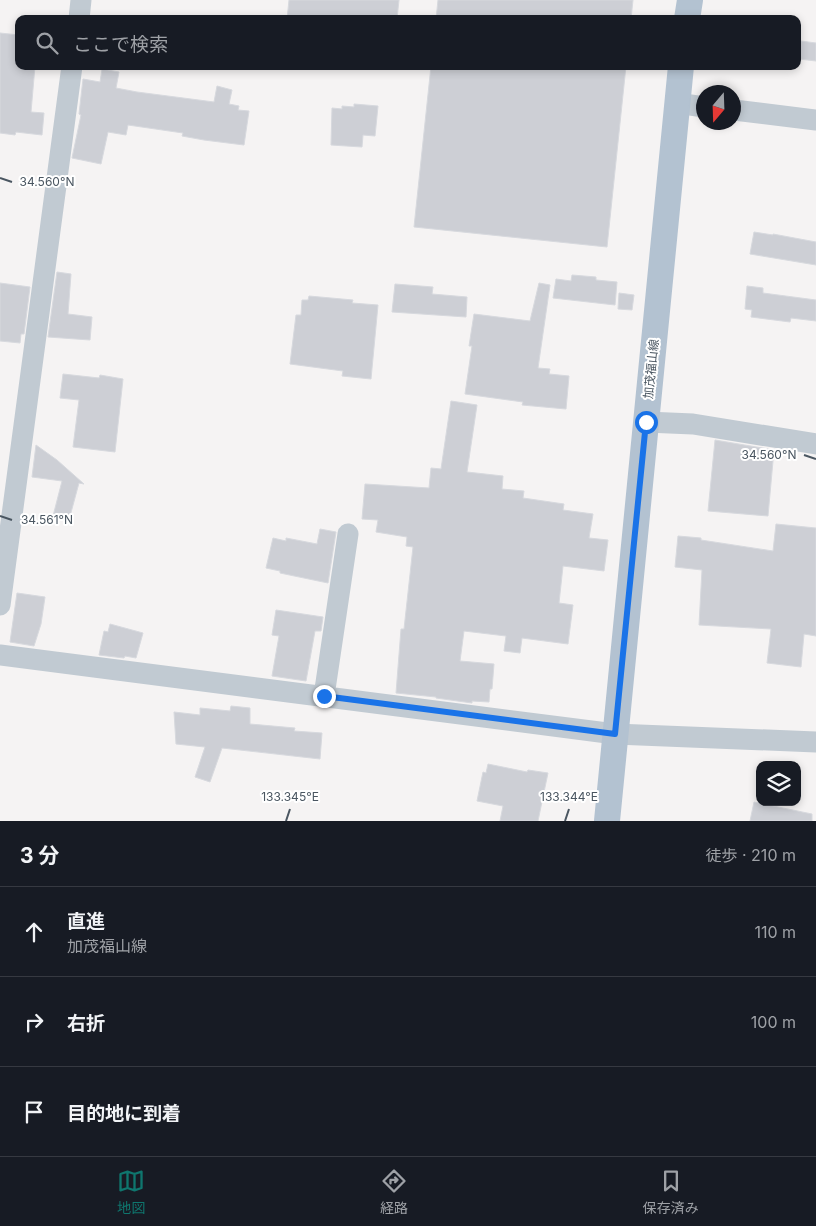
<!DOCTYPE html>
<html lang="ja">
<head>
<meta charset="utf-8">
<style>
  body { margin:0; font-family:Inter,"Noto Sans JP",sans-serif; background:#242831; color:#f1f3f6 }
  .controls { position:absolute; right:15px; bottom:15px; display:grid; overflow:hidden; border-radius:10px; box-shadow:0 2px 8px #0003 }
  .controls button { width:45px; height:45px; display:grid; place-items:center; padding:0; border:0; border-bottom:1px solid #363941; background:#171b24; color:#f1f3f6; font:25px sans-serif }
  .compass { position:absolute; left:696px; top:85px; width:45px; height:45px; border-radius:50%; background:#171b24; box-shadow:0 2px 8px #0003; rotate:199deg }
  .stop { position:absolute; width:15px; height:15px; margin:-11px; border:4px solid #1a73e8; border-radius:50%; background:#fff }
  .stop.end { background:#1a73e8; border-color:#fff; box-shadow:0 1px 5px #0008 }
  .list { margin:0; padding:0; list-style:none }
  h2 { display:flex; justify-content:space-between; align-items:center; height:65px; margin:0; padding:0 20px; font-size:21px }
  h2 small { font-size:16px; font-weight:400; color:#9ea1a6 }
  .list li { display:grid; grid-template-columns:32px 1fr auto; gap:15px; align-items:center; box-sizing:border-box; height:90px; padding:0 20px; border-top:1px solid #363941 }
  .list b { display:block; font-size:19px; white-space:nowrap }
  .list p { margin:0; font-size:16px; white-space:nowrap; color:#9ea1a6 }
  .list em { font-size:16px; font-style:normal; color:#9ea1a6 }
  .icon { flex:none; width:28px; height:28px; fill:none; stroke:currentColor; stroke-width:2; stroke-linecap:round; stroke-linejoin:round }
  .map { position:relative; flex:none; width:816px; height:821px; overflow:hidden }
  .search { position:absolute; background:#171b24; box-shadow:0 2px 8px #0003; left:15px; right:15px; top:15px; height:55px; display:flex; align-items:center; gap:12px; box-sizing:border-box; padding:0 18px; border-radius:10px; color:#9ea1a6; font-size:19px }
  .sheet { height:335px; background:#171b24 }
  nav { display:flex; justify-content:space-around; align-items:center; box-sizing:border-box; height:70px; border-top:1px solid #363941; background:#171b24; font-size:14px; color:#9ea1a6 }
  nav a { display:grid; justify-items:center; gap:2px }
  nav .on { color:#0f766e }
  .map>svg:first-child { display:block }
  .building { fill:#cdcfd5; stroke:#d7d9de }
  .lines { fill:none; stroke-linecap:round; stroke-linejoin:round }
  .minor { stroke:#c1cad2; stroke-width:21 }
  .major { stroke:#b3c2d1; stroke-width:26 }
  .route { stroke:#1a73e8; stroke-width:6 }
  .ticks { fill:none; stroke:#4a5661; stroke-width:2 }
  .labels { text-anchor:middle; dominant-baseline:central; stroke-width:4; stroke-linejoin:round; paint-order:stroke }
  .street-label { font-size:12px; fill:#4a5661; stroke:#fff }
  .ticks-label { font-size:12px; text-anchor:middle; fill:#4a5661; stroke:#fff; stroke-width:4; stroke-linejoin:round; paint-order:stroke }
</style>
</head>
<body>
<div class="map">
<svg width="816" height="821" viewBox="0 0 816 821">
  <rect width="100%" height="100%" fill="#f5f3f3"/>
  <!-- building -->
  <path class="building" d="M289 0H399L397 19H287Z
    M438 0H633L631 19H436Z
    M0 33 19 35V66H35L31 112 44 113 42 135 16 132 15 135 0 133Z
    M801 41 816 43V61L799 59Z
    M431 66H626L607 247 414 227Z
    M102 69 119 72 116 88 137 92 214 102 217 86 232 90 229 104 239 106 238 110 249 111 244 145 204 140 182 136 183 133 128 125 126 135 108 132 101 164 72 158 81 115 79 114 83 79 100 82Z
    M354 104 378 106 375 136 363 135 362 147 331 145 332 108 342 109V106L354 107Z
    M754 232 773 235V234L816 242V265L750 254Z
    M57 272 71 274 68 314 92 317 90 340 48 337Z
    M572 275 596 277V280L617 282 615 305 553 298 556 279 571 281Z
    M0 283 30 287 24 334H21L20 343 0 341Z
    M539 283 550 285 538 368 550 369 549 374 569 376 566 409 522 405 523 402 465 394 472 346H469L474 314 530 321Z
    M395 284 433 287 432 294 467 297 466 317 392 312Z
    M747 286 763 288V293L816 300V321L791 318 790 322 751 317 752 310 745 309Z
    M619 293 634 295 632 310 618 309Z
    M309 296 353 300 352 303 378 305 371 379 342 376 343 371 290 364 296 315H301L302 300H308Z
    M63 374 99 378 100 375 123 379 115 452 73 447 79 400 60 398Z
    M451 401 477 405 467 472 503 476 502 489 524 491 523 498 564 504 563 510 593 514 589 538 608 540 604 571 563 566 559 603 573 605 568 644 522 638 520 653 504 651 506 636 464 631 460 661 494 664 492 689H490L489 702 472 701V703L436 698V697L396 693 401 629H404L413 547 406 546 407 537 376 532 378 520 362 519 365 484 429 488 431 468 441 469Z
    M715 440 774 450 768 516 708 511Z
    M36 445 57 460 84 484 79 483 69 520 53 516 62 481 32 477Z
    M776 524 816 528V636L804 634 801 667 767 663 771 629 699 625 702 570 675 567 678 536 701 538V540L773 551Z
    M320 529 336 532 328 583 280 573V571L266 568 273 538 286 541V538L317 544Z
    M17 593 45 597 41 624 34 646 10 642Z
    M276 610 323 617 321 631H315L306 681 272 676 279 636 272 635Z
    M110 624 143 633 136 658 125 656 124 658 99 655 104 631 108 632Z
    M231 706 250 708V724L295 728 294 731 322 733 320 759 222 748 210 782 195 777 205 747 176 744 174 712 200 715V708L230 711Z
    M488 764 527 772 528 770 548 773 538 821H500L503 806 477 801 483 772 486 773Z
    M754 802 812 814V821H750Z"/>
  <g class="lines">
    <!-- minor -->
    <path class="minor" d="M79 19 81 0
      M677 103 704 107
      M734 110 816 120
      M646 422 693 424 816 444
      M0 605 72 66
      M0 655 615 734 816 742
      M324 696 348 534"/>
    <!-- major -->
    <path class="major" d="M687 19 690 0
      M607 821 681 66"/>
  </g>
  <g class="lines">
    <!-- route -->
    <path class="route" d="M324 696 615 734 646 422"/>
  </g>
  <!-- ticks -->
  <path class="ticks" d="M0 178 12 182M804 455 816 459M0 516 12 520M286 821 290 809M565 821 569 809"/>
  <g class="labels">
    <!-- street labels -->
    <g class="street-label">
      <text transform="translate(651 369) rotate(-84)">加茂福山線</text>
    </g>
  </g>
  <g class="ticks-label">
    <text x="47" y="186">34.560°N</text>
    <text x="769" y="459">34.560°N</text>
    <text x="47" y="524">34.561°N</text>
    <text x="290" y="801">133.345°E</text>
    <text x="569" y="801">133.344°E</text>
  </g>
</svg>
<div class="controls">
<button><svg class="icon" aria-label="layers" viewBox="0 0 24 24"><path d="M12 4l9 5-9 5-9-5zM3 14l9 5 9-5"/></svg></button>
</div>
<svg class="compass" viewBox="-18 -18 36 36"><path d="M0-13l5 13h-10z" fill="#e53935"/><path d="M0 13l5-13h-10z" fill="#9ea1a6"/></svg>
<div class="stop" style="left:646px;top:422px"></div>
<div class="stop end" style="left:324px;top:696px"></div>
<div class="search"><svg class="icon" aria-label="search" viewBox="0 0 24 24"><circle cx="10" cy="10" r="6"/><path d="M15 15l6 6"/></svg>ここで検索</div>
</div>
<section class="sheet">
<h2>3 分<small>徒歩 · 210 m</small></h2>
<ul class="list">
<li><svg class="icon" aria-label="ahead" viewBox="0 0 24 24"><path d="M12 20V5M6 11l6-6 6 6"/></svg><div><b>直進</b><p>加茂福山線</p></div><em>110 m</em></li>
<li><svg class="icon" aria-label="right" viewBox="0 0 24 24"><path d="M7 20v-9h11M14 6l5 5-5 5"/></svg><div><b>右折</b></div><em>100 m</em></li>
<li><svg class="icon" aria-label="arrive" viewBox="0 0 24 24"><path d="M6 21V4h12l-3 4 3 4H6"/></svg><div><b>目的地に到着</b></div></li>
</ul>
</section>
<nav>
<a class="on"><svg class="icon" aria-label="map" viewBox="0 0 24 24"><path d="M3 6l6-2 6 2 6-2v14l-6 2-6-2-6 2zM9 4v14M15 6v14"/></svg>地図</a>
<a><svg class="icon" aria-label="directions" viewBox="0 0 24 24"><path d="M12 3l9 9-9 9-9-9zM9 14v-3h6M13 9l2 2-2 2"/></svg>経路</a>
<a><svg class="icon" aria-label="saved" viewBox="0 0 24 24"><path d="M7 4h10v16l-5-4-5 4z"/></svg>保存済み</a>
</nav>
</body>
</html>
